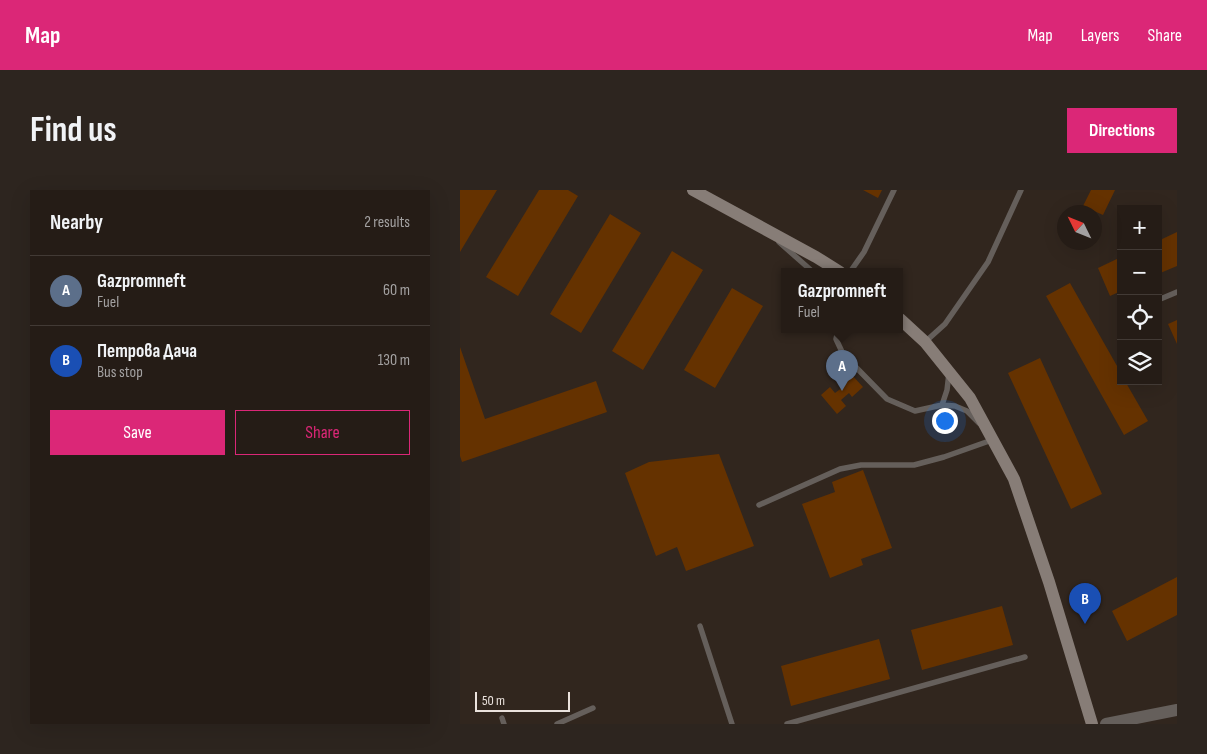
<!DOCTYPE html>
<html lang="en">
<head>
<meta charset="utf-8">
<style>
  body { margin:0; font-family:"Sofia Sans Condensed",sans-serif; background:#2d251f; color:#f1f3f6 }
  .controls { position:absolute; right:15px; top:15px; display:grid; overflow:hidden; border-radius:0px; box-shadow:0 5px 20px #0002 }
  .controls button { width:45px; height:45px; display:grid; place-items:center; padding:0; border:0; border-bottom:1px solid #423a35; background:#251c16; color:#f1f3f6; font:25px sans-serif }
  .compass { position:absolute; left:597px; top:15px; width:45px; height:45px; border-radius:50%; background:#251c16; box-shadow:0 5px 20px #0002; rotate:313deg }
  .scale { position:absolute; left:15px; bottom:12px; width:95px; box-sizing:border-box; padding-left:5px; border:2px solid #eae2dd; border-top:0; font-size:14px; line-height:18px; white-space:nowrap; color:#eae2dd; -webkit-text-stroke:4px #31261e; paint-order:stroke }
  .you { position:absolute; left:484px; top:230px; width:18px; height:18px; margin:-12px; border:4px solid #fff; border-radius:50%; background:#1a73e8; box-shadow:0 0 0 8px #1a73e833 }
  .badge { display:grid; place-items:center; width:32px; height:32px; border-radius:50%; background:#db2777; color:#fff; font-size:16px; font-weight:700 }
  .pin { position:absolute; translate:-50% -41px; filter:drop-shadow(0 1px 2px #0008) }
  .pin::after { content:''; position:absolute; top:26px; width:18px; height:15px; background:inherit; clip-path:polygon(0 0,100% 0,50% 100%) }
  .popup { position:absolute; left:321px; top:78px; width:122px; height:65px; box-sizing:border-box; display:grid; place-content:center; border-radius:0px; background:#251c16; filter:drop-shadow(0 1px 4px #0005); font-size:16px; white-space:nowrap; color:#a3a1a1 }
  .popup b { font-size:19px; color:#f1f3f6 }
  .popup::after { content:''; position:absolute; left:50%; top:100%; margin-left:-10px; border:10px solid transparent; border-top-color:#251c16 }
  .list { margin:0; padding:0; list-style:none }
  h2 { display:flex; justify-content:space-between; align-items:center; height:65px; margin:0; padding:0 20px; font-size:21px }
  h2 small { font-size:16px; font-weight:400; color:#a3a1a1 }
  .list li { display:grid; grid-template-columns:32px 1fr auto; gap:15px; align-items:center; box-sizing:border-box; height:70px; padding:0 20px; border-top:1px solid #423a35 }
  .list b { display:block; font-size:19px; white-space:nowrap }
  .list p { margin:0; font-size:16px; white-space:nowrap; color:#a3a1a1 }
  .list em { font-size:16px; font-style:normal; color:#a3a1a1 }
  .actions { display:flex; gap:10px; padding:15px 20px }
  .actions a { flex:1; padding:11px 0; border:1px solid #db2777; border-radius:0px; text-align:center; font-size:18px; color:#db2777 }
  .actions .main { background:#db2777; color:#fff }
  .icon { flex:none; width:28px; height:28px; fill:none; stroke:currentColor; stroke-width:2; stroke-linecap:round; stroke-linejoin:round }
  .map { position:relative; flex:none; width:717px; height:534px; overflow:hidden; border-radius:0px }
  header { display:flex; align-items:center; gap:30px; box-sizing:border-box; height:70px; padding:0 25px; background:#db2777; color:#fff }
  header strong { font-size:24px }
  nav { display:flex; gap:28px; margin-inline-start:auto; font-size:18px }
  .intro { display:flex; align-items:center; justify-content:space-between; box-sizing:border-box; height:120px; padding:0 30px }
  h1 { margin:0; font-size:35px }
  .button { padding:12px 22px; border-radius:0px; background:#db2777; color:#fff; font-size:18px; font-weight:700 }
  main { display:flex; gap:30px; padding:0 30px }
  aside { flex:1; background:#251c16; border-radius:0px; box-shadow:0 5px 20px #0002 }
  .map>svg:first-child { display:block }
  .building { fill:#653200 }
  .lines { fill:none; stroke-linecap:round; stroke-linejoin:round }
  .service { stroke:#655f5b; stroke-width:5.5 }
  .tertiary { stroke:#655f5b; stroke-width:12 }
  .secondary { stroke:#877d77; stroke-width:12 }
</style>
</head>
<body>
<header>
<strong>Map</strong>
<nav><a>Map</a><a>Layers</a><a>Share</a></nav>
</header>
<div class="intro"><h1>Find us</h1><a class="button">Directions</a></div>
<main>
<aside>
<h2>Nearby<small>2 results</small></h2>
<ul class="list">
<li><span class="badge" style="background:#5c6f8a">A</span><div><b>Gazpromneft</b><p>Fuel</p></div><em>60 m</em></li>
<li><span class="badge" style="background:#1a4fb4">B</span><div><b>Петрова Дача</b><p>Bus stop</p></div><em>130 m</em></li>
</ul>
<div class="actions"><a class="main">Save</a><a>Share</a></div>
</aside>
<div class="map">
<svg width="717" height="534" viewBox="0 0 717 534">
  <rect width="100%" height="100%" fill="#31261e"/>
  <!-- building -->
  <path class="building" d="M0 0H37L0 62Z
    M79 0H108L118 6 58 106 26 87Z
    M403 0H422L418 8Z
    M631 0H655L643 25 623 16Z
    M150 24 181 43 121 143 90 124Z
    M717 42V76L698 84V51Z
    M212 61 243 80 183 180 152 161Z
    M661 67V101L650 106 638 78Z
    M610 93 661 183V191H665L688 231 664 245 586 106Z
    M272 98 303 116 255 198 224 180Z
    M717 130V154L708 134Z
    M0 157 25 229 136 191 147 222 2 272 0 266Z
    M580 168 642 304 611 319 548 183Z
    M391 184 403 197 392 207 389 203 381 210 386 216 377 224 361 205 370 197 375 203 383 197 380 193Z
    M259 264 294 356 226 381 217 357 196 366 165 283 189 272Z
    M403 280 432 358 401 369 403 375 370 388 342 314 375 302 372 292Z
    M717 387V425L667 451 652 421Z
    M542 416 553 455 462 480 451 440Z
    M419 449 430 489 331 516 321 476Z"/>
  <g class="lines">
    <!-- service -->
    <path class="service" d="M319 52 353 82
      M390 82 404 62 434 0
      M698 110 717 102
      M378 140 376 149 383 164 427 209 455 221 482 215 495 216 507 221 519 233
      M465 152 485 134 528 72 561 0
      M482 215 487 200 489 183
      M299 315 380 279 401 275H454L484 267 532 250
      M240 436 272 534
      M42 528 44 534
      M97 534 133 518
      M327 534 565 467"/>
    <!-- tertiary -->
    <path class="tertiary" d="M646 534 717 520"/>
    <!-- secondary -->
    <path class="secondary" d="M233 0 356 67 380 82
      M440 129 465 152 510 208 554 289 589 392 632 534"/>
  </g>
</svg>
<div class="controls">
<button>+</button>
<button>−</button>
<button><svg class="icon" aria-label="locate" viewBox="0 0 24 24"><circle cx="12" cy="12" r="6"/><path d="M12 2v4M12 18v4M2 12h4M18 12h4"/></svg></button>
<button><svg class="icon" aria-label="layers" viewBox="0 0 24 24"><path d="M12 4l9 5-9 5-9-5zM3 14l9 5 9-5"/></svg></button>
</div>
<svg class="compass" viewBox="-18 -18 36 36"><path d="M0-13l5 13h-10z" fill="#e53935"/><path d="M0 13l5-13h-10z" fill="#a3a1a1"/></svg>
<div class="scale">50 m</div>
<div class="you"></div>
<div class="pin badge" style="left:382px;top:201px;background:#5c6f8a">A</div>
<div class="popup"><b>Gazpromneft</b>Fuel</div>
<div class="pin badge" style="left:625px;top:434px;background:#1a4fb4">B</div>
</div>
</main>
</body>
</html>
